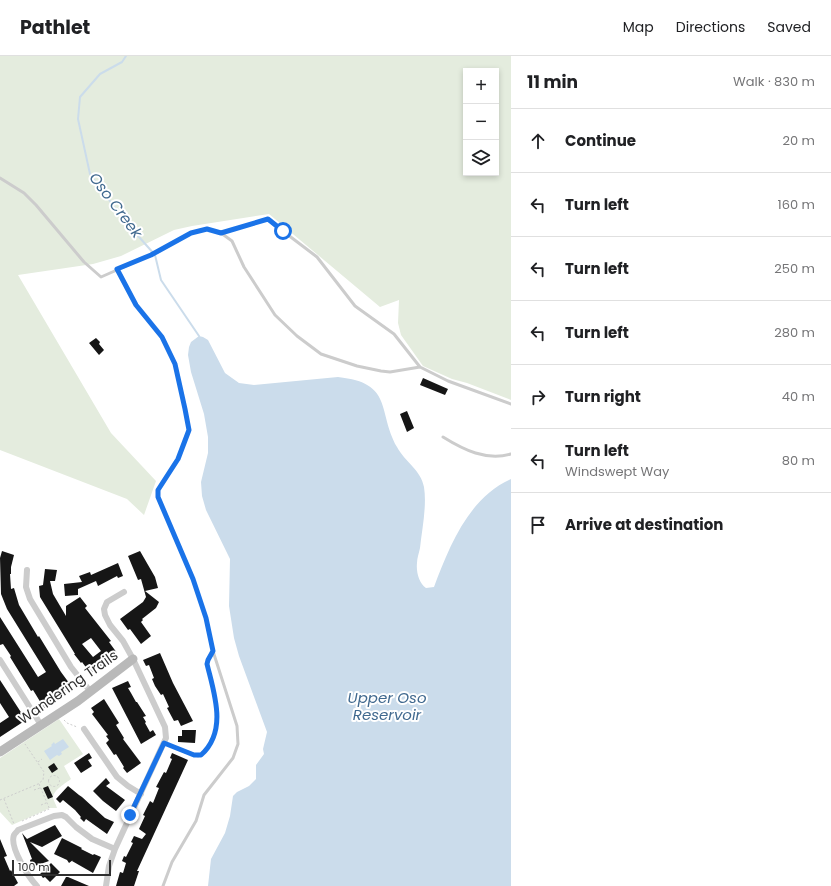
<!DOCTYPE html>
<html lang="en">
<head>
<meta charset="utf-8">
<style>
  body { margin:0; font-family:Poppins,sans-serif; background:#f6f6f6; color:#202124 }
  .controls { position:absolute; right:12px; top:12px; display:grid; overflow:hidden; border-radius:0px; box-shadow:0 2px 6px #0003 }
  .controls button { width:36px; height:36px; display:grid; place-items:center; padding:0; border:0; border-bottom:1px solid #e0e0e0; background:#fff; color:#202124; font:20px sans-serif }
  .scale { position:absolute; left:12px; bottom:10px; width:99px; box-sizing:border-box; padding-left:4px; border:2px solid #2f2f2f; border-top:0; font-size:11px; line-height:14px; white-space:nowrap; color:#2f2f2f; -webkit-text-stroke:3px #fff; paint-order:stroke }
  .stop { position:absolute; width:12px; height:12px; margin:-9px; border:3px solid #1a73e8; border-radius:50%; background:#fff }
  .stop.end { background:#1a73e8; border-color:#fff; box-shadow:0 1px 4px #0008 }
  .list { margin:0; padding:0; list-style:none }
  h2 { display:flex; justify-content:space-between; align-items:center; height:52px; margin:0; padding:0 16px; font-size:17px }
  h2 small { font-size:13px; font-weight:400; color:#757577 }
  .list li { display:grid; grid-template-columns:26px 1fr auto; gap:12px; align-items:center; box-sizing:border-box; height:64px; padding:0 16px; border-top:1px solid #e0e0e0 }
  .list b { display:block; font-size:15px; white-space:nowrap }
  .list p { margin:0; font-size:13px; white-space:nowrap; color:#757577 }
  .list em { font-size:13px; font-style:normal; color:#757577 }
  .icon { flex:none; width:22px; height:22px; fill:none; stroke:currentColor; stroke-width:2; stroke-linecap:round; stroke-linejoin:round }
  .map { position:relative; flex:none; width:511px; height:830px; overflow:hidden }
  header { display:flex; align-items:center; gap:24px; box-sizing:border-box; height:56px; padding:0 20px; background:#fff; border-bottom:1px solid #e0e0e0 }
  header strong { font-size:19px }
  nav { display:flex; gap:22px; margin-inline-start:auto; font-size:14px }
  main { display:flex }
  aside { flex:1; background:#fff }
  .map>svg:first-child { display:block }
  .green { fill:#e4ecde; fill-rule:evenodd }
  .water { fill:#cbdceb }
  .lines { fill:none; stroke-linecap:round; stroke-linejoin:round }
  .stream { stroke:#cbdceb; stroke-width:2 }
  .building { fill:#161616; fill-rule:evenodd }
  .path { stroke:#ccc; stroke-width:1; stroke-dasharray:2 2; stroke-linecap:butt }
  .lane { stroke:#ccc; stroke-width:3 }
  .street { stroke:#ccc; stroke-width:6 }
  .secondary { stroke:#b9b9b9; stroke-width:9 }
  .route { stroke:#1a73e8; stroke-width:5 }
  .labels { text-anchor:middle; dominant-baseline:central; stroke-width:4; stroke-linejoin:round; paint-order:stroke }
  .street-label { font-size:14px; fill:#2f2f2f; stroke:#fff }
  .water-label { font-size:15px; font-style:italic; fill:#40698f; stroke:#fff }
</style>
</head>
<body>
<header>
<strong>Pathlet</strong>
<nav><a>Map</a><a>Directions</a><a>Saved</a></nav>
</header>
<main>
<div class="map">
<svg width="511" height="830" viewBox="0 0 511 830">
  <rect width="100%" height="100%" fill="#fff"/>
  <!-- green -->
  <path class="green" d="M0 0H511V344L467 327 452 323 423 310 401 279 398 267 399 244 380 251 269 158 192 170 174 174 121 200 93 208 18 219 111 377 156 425 144 459 127 443 0 394ZM466 15H496V117H466Z
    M59 663 83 698 64 710 71 723C66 727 53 734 53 742 54 745 56 749 57 752H50L12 769 0 756V702Z"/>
  <!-- water -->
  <path class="water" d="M199 280 203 281 208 284 225 317 239 327 254 329 338 321C394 327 377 355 397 391 405 406 421 414 424 431 427 450 422 473 420 492 419 497 417 502 417 507 416 516 419 527 426 532L434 531C449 491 469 441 511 423V830H208L211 803 225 777 230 760 233 740 237 736 249 730 256 723V709L264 698 263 693 267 676 239 600 234 582 229 550 230 503 206 454 202 440 201 426 208 397V381L204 358 191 316 188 299 189 291 191 286Z
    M63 683 69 691 61 696 62 698 59 700 57 699 50 704 44 695 52 690 51 689 54 686 55 688Z"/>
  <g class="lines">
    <!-- stream -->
    <path class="stream" d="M126 0 122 6 100 18 80 41 78 63 90 118 124 164 155 199 161 224 199 280"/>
  </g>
  <!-- building -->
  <path class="building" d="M96 282 100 286 99 288 104 294 99 299 89 287Z
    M423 322 448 333 445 339 420 329Z
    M407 355 414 372 407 376 400 358Z
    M2 495 14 499 11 511V518H10L11 533 14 532 19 549 38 581 39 580 61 616 72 631 47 648 48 650 44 652 33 634 31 635 10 601 11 600 3 588 0 589V561L38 621 46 616 7 553 1 538 0 502Z
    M140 495 155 521 158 532 145 535 159 546 156 552 142 563 143 564 141 566 151 580 141 588 130 573 128 574 120 563 143 546 146 541 141 523 138 524 128 500Z
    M118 507 123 520 118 522 117 520 98 530 96 525 78 533V539L65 540 64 528 82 526 79 520 90 516 91 519Z
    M45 513 57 514 55 525H50L53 538 66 560V550L80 541 87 550 85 552 111 585 109 586 117 597 91 618 82 606 81 607 74 598H75L40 541 39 530 43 529ZM91 582 101 595 93 601 82 588Z
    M160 597 173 627 193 665 181 670 178 664 174 665 167 652 169 651 163 638 161 639 155 630 152 623 154 622 149 609 146 610 143 604Z
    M0 624 26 664 0 681V667L9 661 0 647Z
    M128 625 131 631 128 632 131 637 136 646H137L146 660 143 661 146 666 145 667 150 676 153 674 156 679 141 688 112 632Z
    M104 643 119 667 116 669 124 682 123 683 141 707 127 717 123 712 124 711 116 698 114 699 106 687 109 684 106 680 108 679 92 658 94 656 91 652Z
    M182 674H196L195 687 178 686V680H182Z
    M89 697 92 702 88 704 92 710 81 717 74 707Z
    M172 697 188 704 137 815H139L134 830H116L120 816 123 817 126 807 122 805 124 800 126 801 133 787 131 786 134 780 142 783 146 778 139 773 145 760 143 759 150 745 153 747 159 732 156 731 164 716 166 717 172 703 170 702Z
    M54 707 58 713 52 717 48 711Z
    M106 722 110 727 106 730 125 744 116 755 103 745 93 735Z
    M48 730 53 741 48 743 43 732Z
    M68 730 79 739 82 741 105 762 114 766 107 778 86 763 84 766 80 762 81 761 75 754 63 744 60 747 56 743Z
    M55 769 62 780 42 791 30 786 49 805 32 811 30 804 32 803 22 777 27 783Z
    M62 782 82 792 81 793 93 799 94 798 101 801 93 817 72 805 73 804 69 807 67 804 54 798Z
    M0 783 7 800 4 801 10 815 11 814 18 827 14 830H0Z
    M51 807 60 816 50 826 45 821 43 822 40 818Z
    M66 821H68L89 830H61Z"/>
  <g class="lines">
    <!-- path -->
    <path class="path" d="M64 664 67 667 77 671
      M38 706 42 703
      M48.5 725a5.5 5.5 0 1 1 11 0a5.5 5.5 0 1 1-11 0Z
      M39 728 50 754
      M34 734 40 732
      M4 743 14 768
      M0 744 38 728 43 724 44 716 25 688
      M41 749 46 747
      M22 765 49 753"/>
    <!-- lane -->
    <path class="lane" d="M0 122 24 137 36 149 84 206 101 221 151 199 191 177 207 173 221 177 232 185 244 211 275 259 297 280 321 298 357 310 381 315 390 316 420 311 448 325 511 348
      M221 177 267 163 317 201 355 250 394 278 420 311
      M117 213 136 249 162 281 175 307 185 353 189 374 178 403 158 434V441L193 523 206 562 212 592 237 670 238 688 233 702 204 739 196 765 172 806 163 830
      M443 381C464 394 486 405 511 398
      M164 687 198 700C203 698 206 694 209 689 225 664 213 635 207 608L208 604 213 595"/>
    <!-- street -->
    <path class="street" d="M27 514 26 531 30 543 71 611 90 635
      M0 604 41 669
      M84 673 117 721 128 730 141 738
      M37 830C29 822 9 791 14 779 15 777 17 776 18 774L54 760 62 759 66 761 76 771 92 783 115 793
      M106 830 109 810 115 793 166 682 165 671 133 603 123 585 110 569 105 559 104 553 107 546 124 536"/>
    <!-- secondary -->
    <path class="secondary" d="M0 696 78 645 133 603"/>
  </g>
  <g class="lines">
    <!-- route -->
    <path class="route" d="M130 759 164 687 194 699H201C228 675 214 637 207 608L208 604 213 595 206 562 193 523 158 441V434L178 403 189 374 185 353 175 308 162 281 136 249 117 213 151 199 191 177 207 173 221 177 268 163 283 175"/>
  </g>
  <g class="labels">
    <!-- street labels -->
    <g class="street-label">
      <text transform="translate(68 631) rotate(-35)">Wandering Trails</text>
    </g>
    <!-- water labels -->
    <g class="water-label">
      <text transform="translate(116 149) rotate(53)">Oso Creek</text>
      <text x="387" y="641">Upper Oso<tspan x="387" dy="17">Reservoir</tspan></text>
    </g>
  </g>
</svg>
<div class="controls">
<button>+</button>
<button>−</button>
<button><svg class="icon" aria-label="layers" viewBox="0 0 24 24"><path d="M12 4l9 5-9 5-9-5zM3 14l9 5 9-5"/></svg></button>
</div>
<div class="scale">100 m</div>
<div class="stop" style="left:283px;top:175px"></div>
<div class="stop end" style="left:130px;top:759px"></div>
</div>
<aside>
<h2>11 min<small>Walk · 830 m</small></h2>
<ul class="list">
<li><svg class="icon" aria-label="ahead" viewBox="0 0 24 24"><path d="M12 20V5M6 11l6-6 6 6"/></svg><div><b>Continue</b></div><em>20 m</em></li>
<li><svg class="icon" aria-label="left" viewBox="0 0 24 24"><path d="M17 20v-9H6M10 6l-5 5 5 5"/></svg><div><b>Turn left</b></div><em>160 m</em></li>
<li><svg class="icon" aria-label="left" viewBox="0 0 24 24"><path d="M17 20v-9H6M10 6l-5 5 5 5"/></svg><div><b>Turn left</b></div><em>250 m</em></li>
<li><svg class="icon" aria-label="left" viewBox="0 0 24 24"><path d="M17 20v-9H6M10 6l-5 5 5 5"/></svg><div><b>Turn left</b></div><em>280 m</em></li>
<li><svg class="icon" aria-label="right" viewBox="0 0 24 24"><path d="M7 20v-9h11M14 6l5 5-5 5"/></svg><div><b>Turn right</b></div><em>40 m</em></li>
<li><svg class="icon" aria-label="left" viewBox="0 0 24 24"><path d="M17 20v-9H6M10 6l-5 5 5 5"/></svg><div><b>Turn left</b><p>Windswept Way</p></div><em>80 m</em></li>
<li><svg class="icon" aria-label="arrive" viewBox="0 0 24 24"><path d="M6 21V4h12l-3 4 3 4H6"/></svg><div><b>Arrive at destination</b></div></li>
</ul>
</aside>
</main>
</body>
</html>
